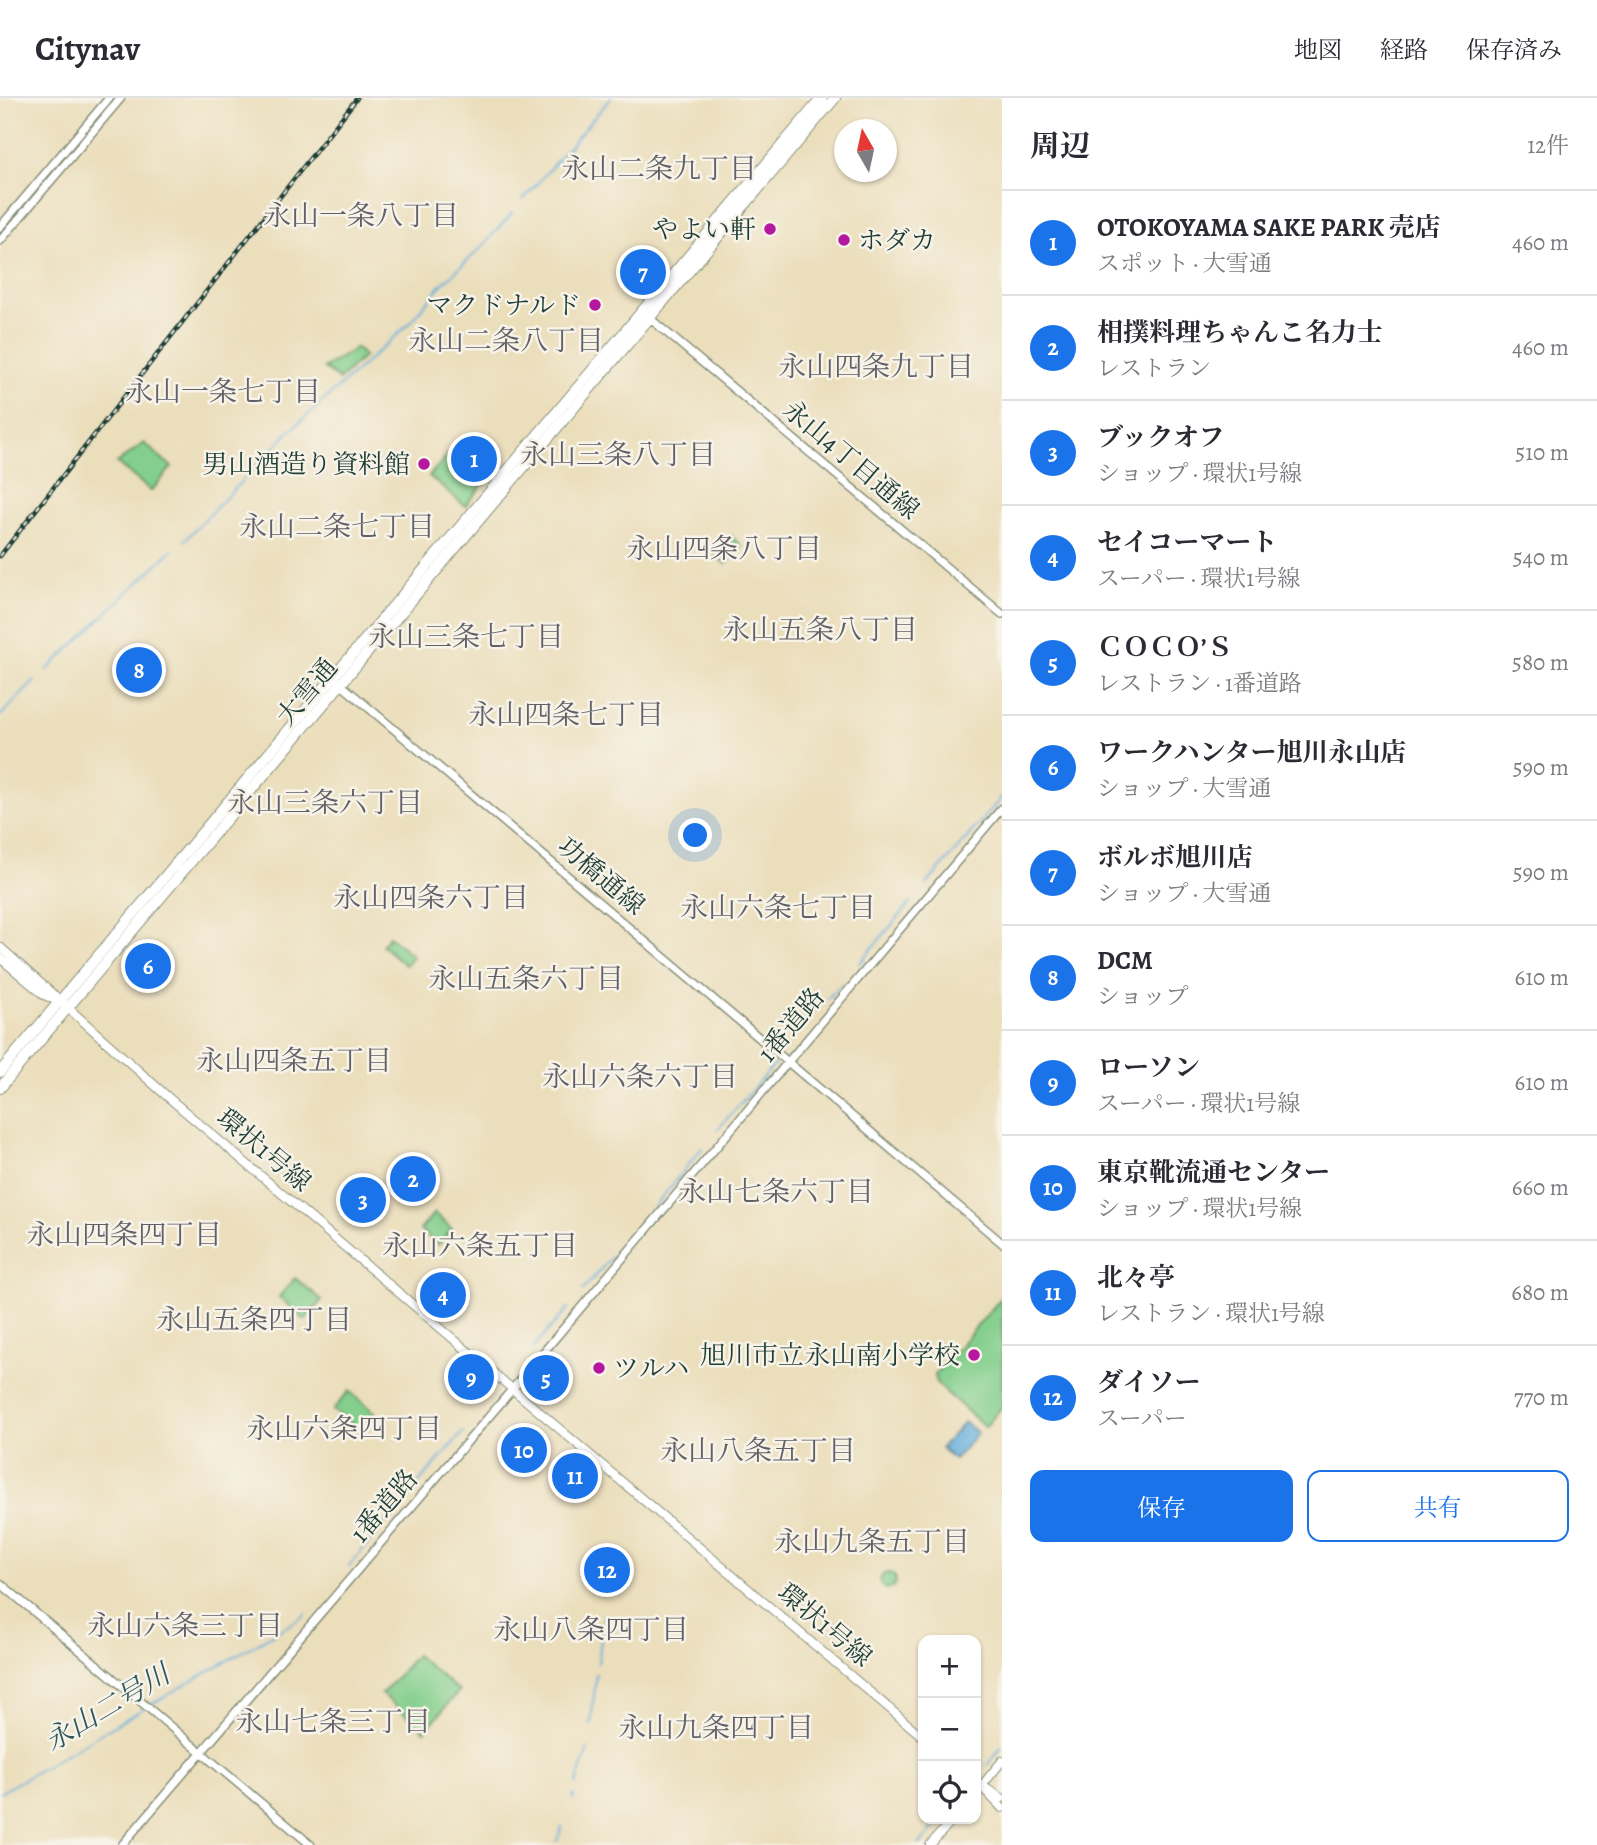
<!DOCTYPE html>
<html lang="ja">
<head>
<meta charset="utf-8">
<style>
  body { margin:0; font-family:Alegreya,"Noto Serif JP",serif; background:#f7f7f7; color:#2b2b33 }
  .controls { position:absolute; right:21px; bottom:21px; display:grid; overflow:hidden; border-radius:14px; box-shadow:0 2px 5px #0004 }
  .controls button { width:63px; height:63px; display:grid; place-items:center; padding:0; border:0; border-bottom:2px solid #e1e1e2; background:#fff; color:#2b2b33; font:35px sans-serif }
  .compass { position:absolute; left:834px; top:21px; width:63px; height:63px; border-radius:50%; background:#fff; box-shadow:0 2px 5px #0004; rotate:351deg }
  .you { position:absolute; left:696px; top:738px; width:24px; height:24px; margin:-18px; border:5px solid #fff; border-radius:50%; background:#1a73e8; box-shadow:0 0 0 10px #1a73e833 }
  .badge { display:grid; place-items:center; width:46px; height:46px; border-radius:50%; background:#1a73e8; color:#fff; font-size:23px; font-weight:700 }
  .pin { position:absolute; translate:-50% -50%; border:4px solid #fff; box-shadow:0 2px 7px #0006 }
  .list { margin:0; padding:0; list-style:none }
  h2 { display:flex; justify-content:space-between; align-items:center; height:91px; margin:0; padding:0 28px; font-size:30px }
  h2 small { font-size:23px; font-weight:400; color:#7c7c81 }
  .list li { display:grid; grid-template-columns:46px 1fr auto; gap:21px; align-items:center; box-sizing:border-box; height:105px; padding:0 28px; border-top:2px solid #e1e1e2 }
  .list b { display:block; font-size:26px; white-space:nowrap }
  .list p { margin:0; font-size:23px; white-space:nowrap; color:#7c7c81 }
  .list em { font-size:23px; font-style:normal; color:#7c7c81 }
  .actions { display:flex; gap:14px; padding:21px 28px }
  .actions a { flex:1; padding:16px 0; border:2px solid #1a73e8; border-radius:14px; text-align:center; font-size:24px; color:#1a73e8 }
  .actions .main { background:#1a73e8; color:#fff }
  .icon { flex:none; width:38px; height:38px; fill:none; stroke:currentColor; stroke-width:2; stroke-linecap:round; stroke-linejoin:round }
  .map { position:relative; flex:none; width:1002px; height:1747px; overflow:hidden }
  header { display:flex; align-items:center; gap:42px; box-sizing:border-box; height:98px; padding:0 35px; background:#fff; border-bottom:2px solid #e1e1e2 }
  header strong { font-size:33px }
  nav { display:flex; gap:38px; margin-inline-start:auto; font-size:24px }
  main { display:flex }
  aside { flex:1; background:#fff }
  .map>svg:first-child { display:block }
  .green { fill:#84cf8d; stroke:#528660; stroke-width:2 }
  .water { fill:#62adda; stroke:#407587; stroke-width:2 }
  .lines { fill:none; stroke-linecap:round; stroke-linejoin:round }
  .stream { stroke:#62adda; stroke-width:2 }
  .secondary-casing { stroke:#858e78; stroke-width:10 }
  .primary-casing { stroke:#858e78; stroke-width:10 }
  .highway-casing { stroke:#858e78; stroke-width:12 }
  .secondary { stroke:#fff; stroke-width:7 }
  .primary { stroke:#fff; stroke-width:8 }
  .highway { stroke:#fff; stroke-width:10 }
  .rail-casing { stroke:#1f3d34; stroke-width:4.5 }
  .rail { stroke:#f7f3e8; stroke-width:2; stroke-dasharray:5; stroke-linecap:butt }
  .poi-dot { fill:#b5179e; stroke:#f7f3e8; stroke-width:2.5 }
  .labels { text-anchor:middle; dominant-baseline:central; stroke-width:5; stroke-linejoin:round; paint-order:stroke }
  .poi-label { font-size:26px; fill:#1f3d34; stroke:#f7f3e8; text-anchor:end }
  .street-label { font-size:26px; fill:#1f3d34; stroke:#f7f3e8 }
  .neighbourhood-label { font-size:28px; fill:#636168; stroke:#f7f3e8 }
  .water-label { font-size:28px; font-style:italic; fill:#30595e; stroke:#f7f3e8 }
</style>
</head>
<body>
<header>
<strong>Citynav</strong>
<nav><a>地図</a><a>経路</a><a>保存済み</a></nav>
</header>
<main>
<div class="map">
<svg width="1002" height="1747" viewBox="0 0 1002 1747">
  <rect width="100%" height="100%" fill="#f7f3e8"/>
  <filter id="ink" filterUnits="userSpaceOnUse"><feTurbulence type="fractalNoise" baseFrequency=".0143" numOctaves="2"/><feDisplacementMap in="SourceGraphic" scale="14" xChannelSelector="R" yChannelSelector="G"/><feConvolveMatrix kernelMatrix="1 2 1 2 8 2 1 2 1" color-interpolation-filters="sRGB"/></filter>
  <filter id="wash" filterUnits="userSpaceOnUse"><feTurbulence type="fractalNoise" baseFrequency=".00686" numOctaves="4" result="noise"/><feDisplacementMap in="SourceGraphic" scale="28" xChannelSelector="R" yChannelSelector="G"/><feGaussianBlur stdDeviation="1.57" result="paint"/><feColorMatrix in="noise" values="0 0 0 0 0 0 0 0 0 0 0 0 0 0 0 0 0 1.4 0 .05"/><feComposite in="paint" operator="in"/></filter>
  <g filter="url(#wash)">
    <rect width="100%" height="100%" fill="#ebdebb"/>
    <!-- green -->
    <path class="green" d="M356 250 364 258 339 282 324 270Z
      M461 342 497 370 465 408 429 378Z
      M144 345 172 369 151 393 117 365Z
      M731 438 742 448 726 466 715 457Z
      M389 838 413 858 405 867 382 847Z
      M434 1115 452 1131 438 1147 420 1132Z
      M295 1180 322 1202 305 1222 279 1199Z
      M1002 1199V1309L985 1329 937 1286 935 1277Z
      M349 1293 375 1315 360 1333 333 1312Z
      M880 1483a8 8 0 1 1 16 0a8 8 0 1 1-16 0Z
      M416 1557 459 1593 425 1633 382 1596Z"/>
    <!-- water -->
    <path class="water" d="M964 1324 978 1335 954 1362 941 1350Z"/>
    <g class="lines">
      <!-- stream -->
      <path class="stream" d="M523 102 611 0
        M185 442 292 331 410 225 440 188 481 150 512 115
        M47 572 172 452
        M0 618 35 583
        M927 786 1002 699
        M859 866 911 804
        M827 901 844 884
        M718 1031 775 966
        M651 1113 702 1050
        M583 1192 636 1131
        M533 1250 568 1210
        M406 1400 463 1334
        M349 1468 395 1413
        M598 1565 604 1517
        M150 1607 303 1519 306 1515
        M591 1627 596 1576
        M987 1667 1002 1648
        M576 1686 588 1651
        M0 1695 146 1609
        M573 1702 574 1697
        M557 1743 562 1728
        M919 1747 941 1721"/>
    </g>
  </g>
  <g filter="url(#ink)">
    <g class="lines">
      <!-- secondary casing -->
      <g class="secondary-casing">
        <path id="secondary" d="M0 129 109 0
          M0 143 121 0
          M641 213 1002 516
          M337 583 1002 1145
          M0 1485 311 1747
          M122 1747 504 1301 1002 710"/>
      </g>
      <!-- primary casing -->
      <g class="primary-casing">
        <path id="primary" d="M0 849 169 1000 923 1639
          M0 860 44 897 59 904
          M976 1683 1002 1710
          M982 1688 1002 1700
          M976 1695 1002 1663
          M930 1747 953 1721"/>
      </g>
      <!-- highway casing -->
      <g class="highway-casing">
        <path id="highway" d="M0 974 822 0
          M0 990 835 0"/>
      </g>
      <!-- secondary -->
      <use href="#secondary" class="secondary"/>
      <!-- primary -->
      <use href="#primary" class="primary"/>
      <!-- highway -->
      <use href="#highway" class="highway"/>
      <!-- rail casing -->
      <g class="rail-casing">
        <path id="rail" d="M0 458 357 0"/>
      </g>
      <!-- rail -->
      <use href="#rail" class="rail"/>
    </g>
  </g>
  <!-- markers -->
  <g class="poi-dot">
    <circle cx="770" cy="131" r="7"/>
    <circle cx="844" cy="142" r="7"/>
    <circle cx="595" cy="207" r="7"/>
    <circle cx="424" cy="366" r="7"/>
    <circle cx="974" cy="1257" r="7"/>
    <circle cx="599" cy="1270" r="7"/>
  </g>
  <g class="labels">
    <!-- poi labels -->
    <g class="poi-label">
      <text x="756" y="131">やよい軒</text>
      <text x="858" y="142" text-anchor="start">ホダカ</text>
      <text x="581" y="207">マクドナルド</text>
      <text x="410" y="366">男山酒造り資料館</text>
      <text x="960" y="1257">旭川市立永山南小学校</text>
      <text x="613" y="1270" text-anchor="start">ツルハ</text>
    </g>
    <!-- street labels -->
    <g class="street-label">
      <text transform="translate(851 362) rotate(40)">永山4丁目通線</text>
      <text transform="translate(307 594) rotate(-50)">大雪通</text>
      <text transform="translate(601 778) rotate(40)">功橋通線</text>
      <text transform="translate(791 927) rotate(-50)">1番道路</text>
      <text transform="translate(264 1052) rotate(40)">環状1号線</text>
      <text transform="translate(384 1408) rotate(-49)">1番道路</text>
      <text transform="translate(825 1527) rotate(40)">環状1号線</text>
    </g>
    <!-- neighbourhood labels -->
    <g class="neighbourhood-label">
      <text x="659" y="71">永山二条九丁目</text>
      <text x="361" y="118">永山一条八丁目</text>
      <text x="506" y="243">永山二条八丁目</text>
      <text x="876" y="269">永山四条九丁目</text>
      <text x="223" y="294">永山一条七丁目</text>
      <text x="618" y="357">永山三条八丁目</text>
      <text x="337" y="429">永山二条七丁目</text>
      <text x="724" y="451">永山四条八丁目</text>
      <text x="820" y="532">永山五条八丁目</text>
      <text x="466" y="539">永山三条七丁目</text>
      <text x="566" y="617">永山四条七丁目</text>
      <text x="325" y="705">永山三条六丁目</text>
      <text x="431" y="800">永山四条六丁目</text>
      <text x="778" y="810">永山六条七丁目</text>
      <text x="526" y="881">永山五条六丁目</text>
      <text x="294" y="963">永山四条五丁目</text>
      <text x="640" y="979">永山六条六丁目</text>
      <text x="776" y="1094">永山七条六丁目</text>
      <text x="124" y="1137">永山四条四丁目</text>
      <text x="480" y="1148">永山六条五丁目</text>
      <text x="254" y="1222">永山五条四丁目</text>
      <text x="344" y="1331">永山六条四丁目</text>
      <text x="758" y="1353">永山八条五丁目</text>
      <text x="872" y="1444">永山九条五丁目</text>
      <text x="185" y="1528">永山六条三丁目</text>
      <text x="591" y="1532">永山八条四丁目</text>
      <text x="333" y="1624">永山七条三丁目</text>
      <text x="716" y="1630">永山九条四丁目</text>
    </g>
    <!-- water labels -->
    <g class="water-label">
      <text transform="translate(107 1610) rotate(-31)">永山二号川</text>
    </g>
  </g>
</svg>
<div class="controls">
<button>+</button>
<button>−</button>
<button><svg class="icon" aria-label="locate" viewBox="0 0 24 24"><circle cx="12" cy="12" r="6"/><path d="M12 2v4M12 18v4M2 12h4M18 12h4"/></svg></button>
</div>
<svg class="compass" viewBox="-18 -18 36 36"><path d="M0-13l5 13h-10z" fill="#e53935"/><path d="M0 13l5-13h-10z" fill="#7c7c81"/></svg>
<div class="you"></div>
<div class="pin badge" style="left:474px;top:361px">1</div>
<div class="pin badge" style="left:413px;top:1081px">2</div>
<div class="pin badge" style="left:363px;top:1102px">3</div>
<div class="pin badge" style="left:443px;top:1197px">4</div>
<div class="pin badge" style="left:546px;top:1280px">5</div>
<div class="pin badge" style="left:148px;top:868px">6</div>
<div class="pin badge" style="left:643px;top:174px">7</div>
<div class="pin badge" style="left:139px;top:572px">8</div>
<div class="pin badge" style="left:471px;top:1279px">9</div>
<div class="pin badge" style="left:524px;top:1352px">10</div>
<div class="pin badge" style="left:575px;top:1378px">11</div>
<div class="pin badge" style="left:607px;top:1472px">12</div>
</div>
<aside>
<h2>周辺<small>12件</small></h2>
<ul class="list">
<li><span class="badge">1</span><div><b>OTOKOYAMA SAKE PARK 売店</b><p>スポット · 大雪通</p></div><em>460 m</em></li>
<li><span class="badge">2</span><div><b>相撲料理ちゃんこ名力士</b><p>レストラン</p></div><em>460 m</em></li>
<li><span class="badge">3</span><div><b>ブックオフ</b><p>ショップ · 環状1号線</p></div><em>510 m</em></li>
<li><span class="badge">4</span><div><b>セイコーマート</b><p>スーパー · 環状1号線</p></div><em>540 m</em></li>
<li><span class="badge">5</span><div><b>ＣＯＣＯ’Ｓ</b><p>レストラン · 1番道路</p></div><em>580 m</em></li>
<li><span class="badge">6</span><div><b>ワークハンター旭川永山店</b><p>ショップ · 大雪通</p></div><em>590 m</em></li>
<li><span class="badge">7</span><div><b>ボルボ旭川店</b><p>ショップ · 大雪通</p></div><em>590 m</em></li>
<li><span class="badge">8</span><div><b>DCM</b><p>ショップ</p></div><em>610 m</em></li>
<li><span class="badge">9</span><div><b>ローソン</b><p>スーパー · 環状1号線</p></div><em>610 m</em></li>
<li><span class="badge">10</span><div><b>東京靴流通センター</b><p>ショップ · 環状1号線</p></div><em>660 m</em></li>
<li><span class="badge">11</span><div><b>北々亭</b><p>レストラン · 環状1号線</p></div><em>680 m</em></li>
<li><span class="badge">12</span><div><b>ダイソー</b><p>スーパー</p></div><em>770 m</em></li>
</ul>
<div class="actions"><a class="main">保存</a><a>共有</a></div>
</aside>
</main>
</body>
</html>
